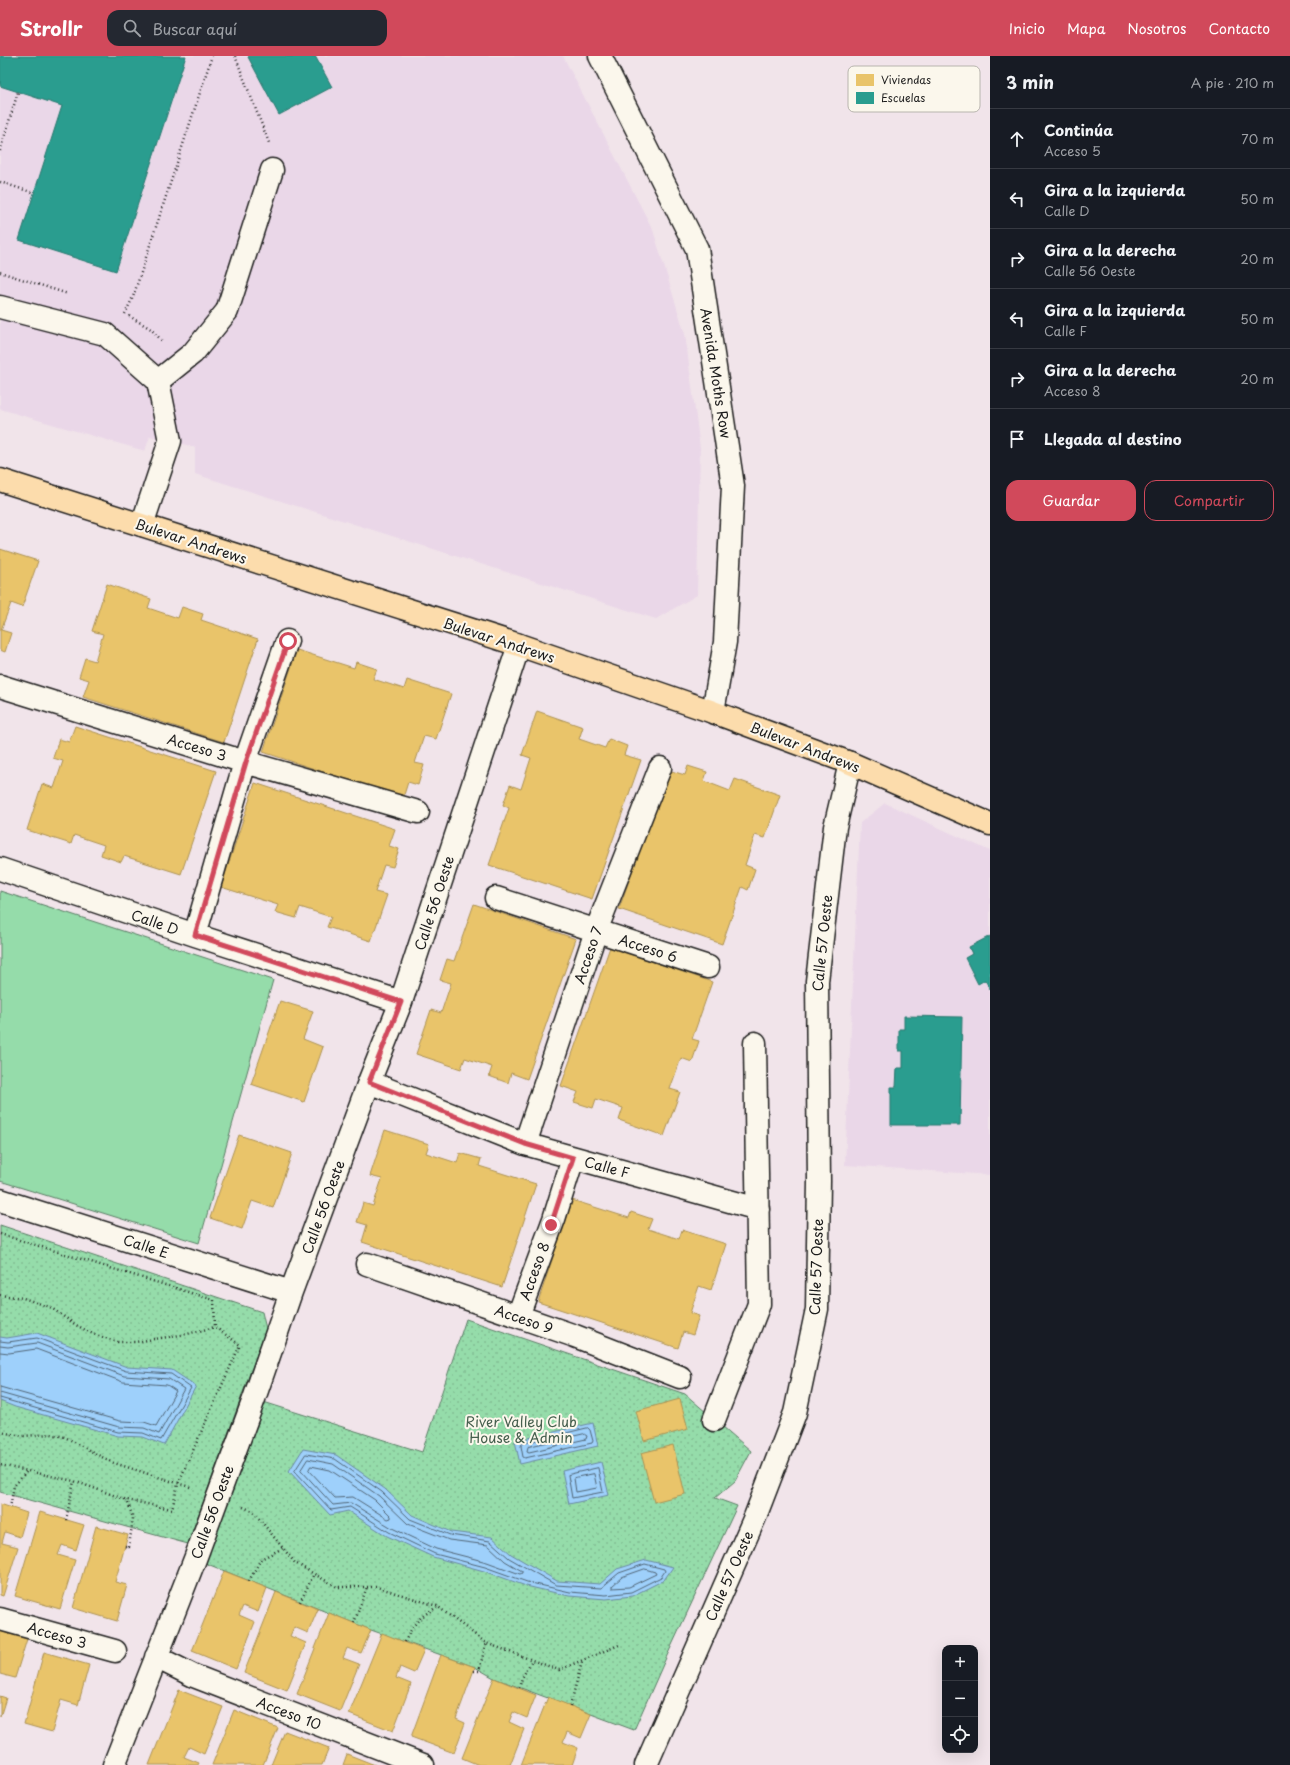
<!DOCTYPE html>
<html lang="es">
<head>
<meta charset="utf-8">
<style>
  body { margin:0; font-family:"Playpen Sans",sans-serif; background:#242831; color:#f1f3f6 }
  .controls { position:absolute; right:12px; bottom:12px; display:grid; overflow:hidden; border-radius:8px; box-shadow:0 4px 16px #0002 }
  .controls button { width:36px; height:36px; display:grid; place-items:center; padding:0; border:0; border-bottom:1px solid #363941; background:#171b24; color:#f1f3f6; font:20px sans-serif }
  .stop { position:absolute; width:12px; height:12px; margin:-9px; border:3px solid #d1495b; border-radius:50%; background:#fff }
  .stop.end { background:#d1495b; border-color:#fff; box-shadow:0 1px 4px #0008 }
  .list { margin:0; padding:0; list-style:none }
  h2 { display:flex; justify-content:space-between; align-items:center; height:52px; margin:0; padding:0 16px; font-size:17px }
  h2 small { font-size:13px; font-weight:400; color:#9ea1a6 }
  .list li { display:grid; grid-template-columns:26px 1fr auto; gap:12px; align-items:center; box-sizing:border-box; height:60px; padding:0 16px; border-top:1px solid #363941 }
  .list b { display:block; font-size:15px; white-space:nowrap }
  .list p { margin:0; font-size:13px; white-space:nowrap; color:#9ea1a6 }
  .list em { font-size:13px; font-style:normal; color:#9ea1a6 }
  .actions { display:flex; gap:8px; padding:12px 16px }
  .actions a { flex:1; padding:9px 0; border:1px solid #d1495b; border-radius:12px; text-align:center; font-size:14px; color:#d1495b }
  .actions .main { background:#d1495b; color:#fff }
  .icon { flex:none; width:22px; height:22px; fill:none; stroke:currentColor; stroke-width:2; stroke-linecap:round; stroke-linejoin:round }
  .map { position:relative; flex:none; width:990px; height:1709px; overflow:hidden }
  header { display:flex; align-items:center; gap:24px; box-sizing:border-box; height:56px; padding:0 20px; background:#d1495b; color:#fff }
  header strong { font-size:19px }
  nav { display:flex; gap:22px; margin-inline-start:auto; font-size:14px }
  .search { width:280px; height:36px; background:#242831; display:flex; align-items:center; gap:10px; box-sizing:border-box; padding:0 14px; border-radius:12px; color:#9ea1a6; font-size:15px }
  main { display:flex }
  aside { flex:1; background:#171b24 }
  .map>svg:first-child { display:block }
  .built { fill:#ead7e8 }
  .green { fill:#95dcaa; stroke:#587c63 }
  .park { fill:url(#park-dots); stroke:#587c63 }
  .water { fill:#9ed0fb; stroke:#6a88a2 }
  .homes { fill:#e9c46a; stroke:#ac9253 }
  .schools { fill:#2a9d8f; stroke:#26766c }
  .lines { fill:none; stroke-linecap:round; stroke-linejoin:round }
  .shore { stroke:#506475; stroke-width:1 }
  .minor-casing { stroke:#1c1c1c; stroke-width:25 }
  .major-casing { stroke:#1c1c1c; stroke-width:25 }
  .path { stroke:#1c1c1c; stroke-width:2.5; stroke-dasharray:1 3; stroke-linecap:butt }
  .minor { stroke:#fbf7ec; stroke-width:22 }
  .major { stroke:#fcdcac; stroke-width:22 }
  .route { stroke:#d1495b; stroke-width:5 }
  .labels { text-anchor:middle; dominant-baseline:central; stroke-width:4; stroke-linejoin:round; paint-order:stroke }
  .street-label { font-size:14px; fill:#1c1c1c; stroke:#fbf7ec }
  .park-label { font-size:14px; fill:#465f4e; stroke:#fbf7ec }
  .key { fill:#fbf7ec; stroke:#b8b5ae; stroke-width:1 }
  .key-label { font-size:11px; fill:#1c1c1c }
</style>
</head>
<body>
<header>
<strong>Strollr</strong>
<div class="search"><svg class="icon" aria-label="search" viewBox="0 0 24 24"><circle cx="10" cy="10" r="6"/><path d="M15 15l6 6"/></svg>Buscar aquí</div>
<nav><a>Inicio</a><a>Mapa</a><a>Nosotros</a><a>Contacto</a></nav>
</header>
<main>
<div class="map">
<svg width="990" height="1709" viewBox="0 0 990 1709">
  <defs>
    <pattern id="park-dots" width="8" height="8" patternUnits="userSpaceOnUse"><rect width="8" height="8" fill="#95dcaa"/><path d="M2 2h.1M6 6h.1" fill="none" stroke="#80bc92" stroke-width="1.8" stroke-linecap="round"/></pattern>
  </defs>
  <rect width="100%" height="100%" fill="#f1e4ea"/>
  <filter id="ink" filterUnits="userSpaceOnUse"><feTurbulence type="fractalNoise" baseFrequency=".025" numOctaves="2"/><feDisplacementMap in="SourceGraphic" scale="8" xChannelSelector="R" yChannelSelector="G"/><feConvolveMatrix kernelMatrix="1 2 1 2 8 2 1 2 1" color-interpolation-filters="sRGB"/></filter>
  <g filter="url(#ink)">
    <!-- built -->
    <path class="built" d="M0 0H563L653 174 685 278 700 392 697 539 656 563 195 418V391L150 380 145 395 0 353Z
      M885 747 990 795V1119L845 1109 860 767Z"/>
    <!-- green -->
    <path class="green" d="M0 835 273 924 199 1187 0 1125Z"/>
    <!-- park -->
    <path class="park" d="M0 1169 262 1256 266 1273 188 1488 0 1436Z
      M466 1263 685 1338 751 1395 735 1425 715 1442 737 1450 665 1604 634 1674 494 1622 475 1611 371 1574 195 1503 254 1343 422 1396Z"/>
    <!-- water -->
    <path class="water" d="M37 1277 127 1311 172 1314 196 1330 164 1389 143 1381 118 1380 15 1351 0 1345V1281L7 1282Z
      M593 1367 598 1390 520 1408 515 1385Z
      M303 1393 336 1399 385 1433 412 1459 451 1476 492 1481 511 1498 557 1525 600 1528 617 1513 646 1504 673 1511 664 1524 632 1540 606 1543 569 1540 526 1530 484 1515 433 1501 387 1480 348 1455 330 1459 289 1415Z
      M601 1406 609 1439 569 1448 562 1415Z"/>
    <!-- homes -->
    <path class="homes" d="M0 493 38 505 22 551 11 547 1 574 11 577 5 596 0 594Z
      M107 528 151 543 148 552 178 562 182 551 203 558 201 564 258 583 224 686 83 641 89 624 79 621 85 602 95 605 103 578 92 575Z
      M297 594 354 612 356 606 377 613 373 623 404 633 407 624 451 638 436 683 424 680 415 707 424 709 418 729 408 726 403 742 263 696Z
      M537 655 583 671 579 683 605 692 609 683 627 690 624 699 641 704 592 843 489 809 509 752 503 749 510 729 521 733 531 702 522 699Z
      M75 670 216 715 181 818 124 800 121 806 101 799 104 789 74 779 71 788 27 774 42 728 54 732 63 705 53 702 59 683 69 686Z
      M688 710 707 716 704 725 730 735 735 723 780 739 765 782 755 779 745 809 755 813 748 834 742 831 722 888 619 853 668 714 685 719Z
      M255 727 395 773 389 790 399 793 393 811 384 809 375 836 387 839 371 885 327 871 331 861 300 851 296 862 275 856 278 849 221 831Z
      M474 848 576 883 527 1023 511 1017 508 1027 489 1020 492 1011 465 1002 461 1013 416 998 431 954 441 957 451 927 440 924 447 903 454 905Z
      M610 891 712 926 692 983 699 985 692 1006 681 1002 670 1033 680 1036 664 1080 619 1064 623 1052 596 1043 593 1052 574 1046 578 1036 561 1030Z
      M280 945 313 955 303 983 323 991 304 1046 251 1028Z
      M385 1074 429 1088 426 1097 457 1107 460 1097 481 1103 479 1110 536 1128 502 1231 362 1186 367 1169 357 1166 363 1147 373 1150 382 1123 370 1120Z
      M239 1079 292 1097 273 1152 252 1145 242 1173 210 1162Z
      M572 1144 629 1162 631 1156 652 1163 648 1173 679 1183 682 1174 726 1188 711 1234 699 1230 690 1257 699 1260 693 1279 683 1276 678 1292 538 1246Z
      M680 1343 688 1373 644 1385 636 1355Z
      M673 1389 685 1438 654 1446 641 1397Z
      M0 1448 27 1457 20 1481 5 1476 2 1487 18 1491 3 1540 0 1539Z
      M40 1456 84 1469 76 1494 62 1489 58 1499 75 1504 60 1553 15 1540Z
      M96 1470 128 1479 115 1526 127 1529 117 1565 73 1552Z
      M224 1515 267 1532 258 1556 243 1550 239 1559 255 1566 236 1613 192 1595Z
      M276 1536 318 1553 308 1577 294 1571 290 1580 306 1587 287 1634 244 1617Z
      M329 1557 371 1574 361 1597 347 1592 343 1602 359 1608 340 1655 297 1638Z
      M0 1575 27 1583 15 1622 0 1618Z
      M382 1577 424 1594 414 1617 400 1611 396 1622 411 1628 393 1675 349 1658Z
      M44 1596 89 1609 78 1649 61 1644 52 1676 24 1668Z
      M441 1599 475 1611 456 1663 465 1667 454 1697 411 1681Z
      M494 1622 536 1639 527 1662 513 1656 509 1666 524 1673 510 1709H479L462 1702Z
      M179 1634 223 1651 204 1698 189 1691 184 1701 199 1707 198 1709H149Z
      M0 1640 6 1642 0 1661Z
      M548 1641 591 1658 581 1682 567 1676 563 1686 578 1692 572 1709H521Z
      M234 1654 278 1672 263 1709H212Z
      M285 1675 329 1692 322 1709H271Z
      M347 1698 375 1709H343Z"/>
    <!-- schools -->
    <path class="schools" d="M0 0H186L116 215 19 184 62 50 0 30Z
      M249 0H315L332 31 279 59 248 1Z
      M990 880V933L985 924 978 928 965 902 972 898 969 891Z
      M904 960 962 961 960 1069H891V1031H896L897 1012H903V995H899V973H904Z"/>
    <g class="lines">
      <!-- shore -->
      <path class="shore" d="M0 1285 8 1286 37 1282 126 1315 171 1318 191 1332 161 1384 143 1377 118 1376 0 1342
        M0 1290 8 1291 37 1287 124 1320 169 1323 184 1333 159 1378 144 1372 119 1371 0 1337
        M0 1296 9 1297 36 1293 123 1326 167 1329 176 1335 156 1370 144 1366 120 1365 0 1331
        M588 1372 590 1374 593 1385 592 1387 525 1402 523 1401 521 1390 522 1388Z
        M584 1378 587 1380 586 1383 529 1396 527 1395 528 1391Z
        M306 1398 335 1403 382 1436 410 1463 450 1479 490 1485 509 1502 556 1529 601 1532 619 1517 645 1508 664 1513 665 1515 661 1521 631 1536 606 1539 570 1536 527 1526 485 1511 435 1498 389 1476 350 1451 331 1454 295 1415Z
        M308 1403 333 1408 379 1440 408 1468 449 1484 488 1489 505 1505 522 1515V1517L520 1518 487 1506 436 1493 392 1472 351 1447 333 1449 301 1414Z
        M311 1410 330 1414 375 1444 391 1460V1462L388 1463 353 1441 335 1442 309 1414Z
        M598 1412 603 1436 572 1442 568 1419Z
        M594 1418 597 1432 576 1436 574 1422Z
        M645 1513 655 1516 656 1518 629 1531 612 1532V1530L622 1521Z"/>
      <!-- minor casing -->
      <g class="minor-casing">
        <path id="minor" d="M600 0 697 193 733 430 725 586 713 656
          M0 251 105 278 158 325 170 385 142 469
          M158 325 193 297 227 255 272 114
          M0 630 245 706 418 756
          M0 813 195 879 401 946
          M496 842 708 911
          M195 879 245 706 287 585
          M369 1026 525 1088 758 1153
          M525 1088 596 875 660 712
          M0 1144 291 1236
          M367 1208 575 1280 680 1321
          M518 1260 554 1163 573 1102
          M714 1364 759 1248 755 987
          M0 1563 115 1595
          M156 1601 194 1620 423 1709
          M114 1709 195 1503 254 1343 291 1236 369 1026 401 946 519 589
          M646 1709 755 1461 795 1357 817 1253 819 1125 817 925 835 771 850 707"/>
      </g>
      <!-- major casing -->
      <g class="major-casing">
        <path id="major" d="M0 424 519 589 713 656 850 707 990 768"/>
      </g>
      <!-- path -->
      <path class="path" d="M235 0 269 87
        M0 95 18 36
        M0 126 34 137
        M0 216 68 238
        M125 258 133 241 212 0
        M129 260 151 273 163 286
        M0 1178 214 1244 215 1271
        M0 1239 23 1242 50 1251 76 1269 93 1278 118 1286H135L187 1278 215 1271 240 1289 178 1428 172 1453 127 1444 74 1425 0 1409
        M0 1376 23 1380 51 1378 65 1381 111 1406 193 1432
        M243 1451 253 1455 295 1507 337 1531H377L437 1550 486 1587 559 1614 619 1589
        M10 1452 14 1430 28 1414
        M66 1464 74 1425
        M125 1490 129 1491 133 1462 127 1444
        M249 1525 261 1503 283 1492
        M300 1546 314 1518
        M354 1567 367 1531
        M405 1586C413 1568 419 1561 437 1551
        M474 1615H479L486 1587
        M519 1632 522 1622 532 1604
        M570 1650 582 1606"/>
      <!-- minor -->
      <use href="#minor" class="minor"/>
      <!-- major -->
      <use href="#major" class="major"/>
    </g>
  </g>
  <g class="lines" filter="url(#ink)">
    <!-- route -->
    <path class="route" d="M288 585 246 706 195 879 401 946 369 1026 525 1088 573 1102 551 1169"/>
  </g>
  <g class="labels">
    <!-- street labels -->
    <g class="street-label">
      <text transform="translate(716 317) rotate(81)">Avenida Moths Row</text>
      <text transform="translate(191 485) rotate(18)">Bulevar Andrews</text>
      <text transform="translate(499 584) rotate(18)">Bulevar Andrews</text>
      <text transform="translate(197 691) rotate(17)">Acceso 3</text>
      <text transform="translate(805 691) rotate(21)">Bulevar Andrews</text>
      <text transform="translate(434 847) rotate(-72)">Calle 56 Oeste</text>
      <text transform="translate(155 866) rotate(19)">Calle D</text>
      <text transform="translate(822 887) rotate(-84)">Calle 57 Oeste</text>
      <text transform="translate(648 892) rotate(18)">Acceso 6</text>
      <text transform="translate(588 899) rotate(-71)">Acceso 7</text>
      <text transform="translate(607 1111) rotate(15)">Calle F</text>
      <text transform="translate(323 1151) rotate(-70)">Calle 56 Oeste</text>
      <text transform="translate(146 1190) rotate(18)">Calle E</text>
      <text transform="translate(816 1211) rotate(-88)">Calle 57 Oeste</text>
      <text transform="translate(534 1215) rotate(-70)">Acceso 8</text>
      <text transform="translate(524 1263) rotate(19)">Acceso 9</text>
      <text transform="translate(212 1456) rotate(-70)">Calle 56 Oeste</text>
      <text transform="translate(729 1520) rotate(-66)">Calle 57 Oeste</text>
      <text transform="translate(57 1579) rotate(16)">Acceso 3</text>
      <text transform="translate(289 1657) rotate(21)">Acceso 10</text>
    </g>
    <!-- park labels -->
    <g class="park-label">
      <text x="521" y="1365">River Valley Club<tspan x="521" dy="16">House &amp; Admin</tspan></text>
    </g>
  </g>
  <!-- legend -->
  <rect x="848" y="10" width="132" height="46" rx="6" class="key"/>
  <rect x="856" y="18" width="18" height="12" fill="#e9c46a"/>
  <rect x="856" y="36" width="18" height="12" fill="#2a9d8f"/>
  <g class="key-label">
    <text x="881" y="28">Viviendas</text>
    <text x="881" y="46">Escuelas</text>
  </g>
</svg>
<div class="controls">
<button>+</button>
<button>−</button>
<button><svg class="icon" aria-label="locate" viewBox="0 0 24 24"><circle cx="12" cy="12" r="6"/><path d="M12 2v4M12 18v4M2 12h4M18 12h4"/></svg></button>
</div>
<div class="stop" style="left:288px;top:585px"></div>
<div class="stop end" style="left:551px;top:1169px"></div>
</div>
<aside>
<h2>3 min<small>A pie · 210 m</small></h2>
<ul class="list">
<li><svg class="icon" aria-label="ahead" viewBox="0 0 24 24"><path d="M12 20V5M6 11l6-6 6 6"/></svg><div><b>Continúa</b><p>Acceso 5</p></div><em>70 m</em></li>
<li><svg class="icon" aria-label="left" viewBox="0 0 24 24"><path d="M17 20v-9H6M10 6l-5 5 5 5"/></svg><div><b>Gira a la izquierda</b><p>Calle D</p></div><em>50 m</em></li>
<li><svg class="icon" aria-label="right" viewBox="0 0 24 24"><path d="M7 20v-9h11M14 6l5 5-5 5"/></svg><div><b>Gira a la derecha</b><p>Calle 56 Oeste</p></div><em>20 m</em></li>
<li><svg class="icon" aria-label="left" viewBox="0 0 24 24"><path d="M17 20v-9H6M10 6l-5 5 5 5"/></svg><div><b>Gira a la izquierda</b><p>Calle F</p></div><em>50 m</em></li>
<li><svg class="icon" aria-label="right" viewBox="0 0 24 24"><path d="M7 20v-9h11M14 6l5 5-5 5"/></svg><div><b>Gira a la derecha</b><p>Acceso 8</p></div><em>20 m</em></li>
<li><svg class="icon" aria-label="arrive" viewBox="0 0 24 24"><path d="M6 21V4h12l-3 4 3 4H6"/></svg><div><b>Llegada al destino</b></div></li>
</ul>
<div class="actions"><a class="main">Guardar</a><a>Compartir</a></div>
</aside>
</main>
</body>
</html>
